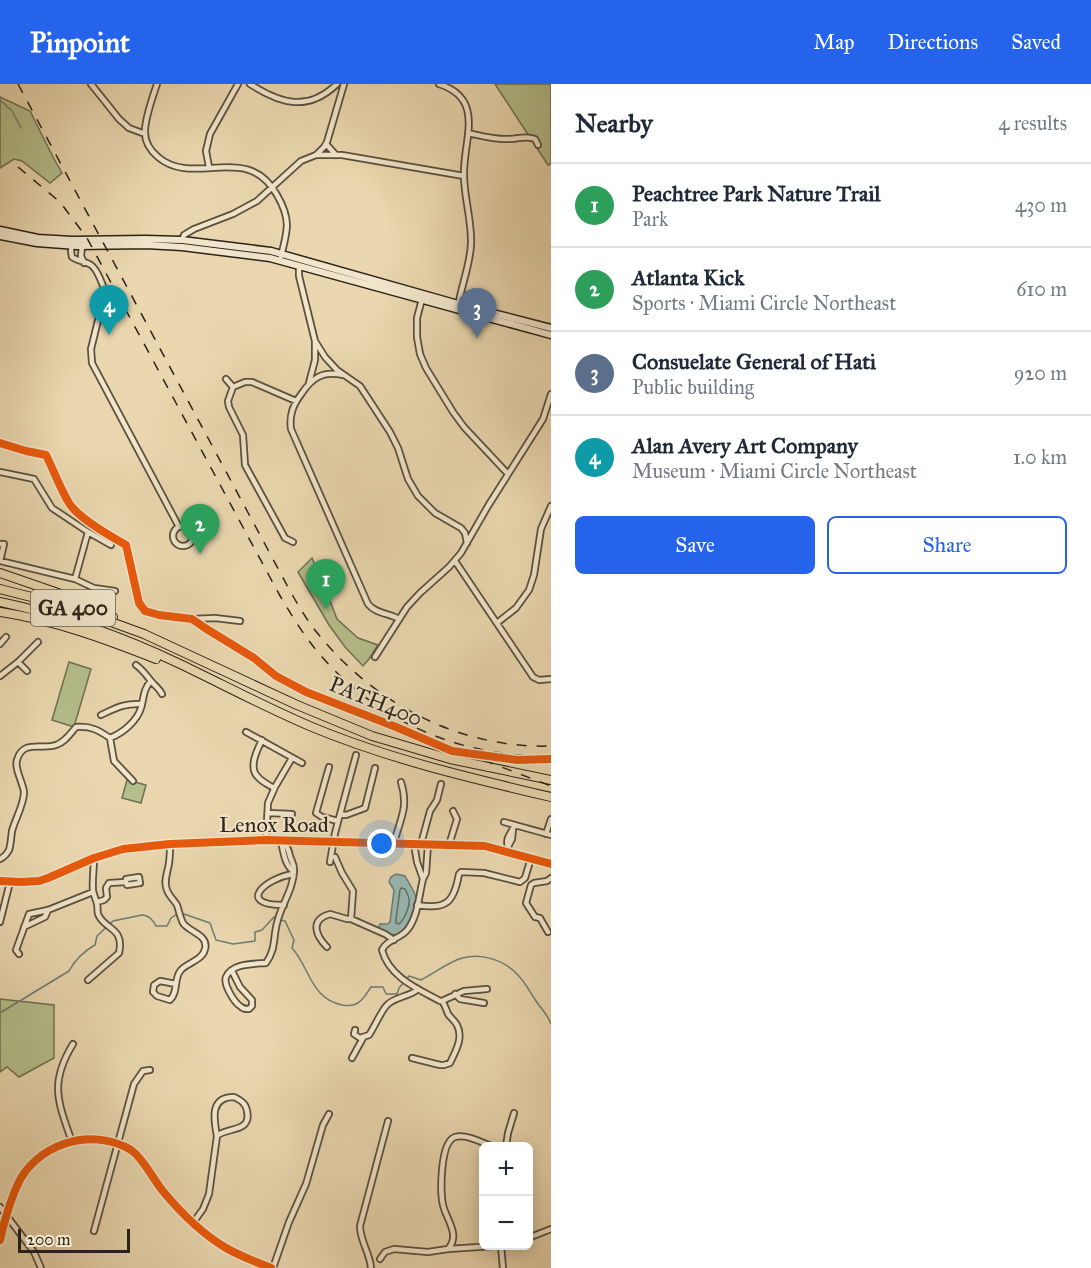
<!DOCTYPE html>
<html lang="en">
<head>
<meta charset="utf-8">
<style>
  body { margin:0; font-family:"IM FELL Great Primer",serif; background:#f6f6f7; color:#1f2937 }
  .controls { position:absolute; right:18px; bottom:18px; display:grid; overflow:hidden; border-radius:9px; box-shadow:0 3px 15px #0003 }
  .controls button { width:54px; height:54px; display:grid; place-items:center; padding:0; border:0; border-bottom:2px solid #e0e1e3; background:#fff; color:#1f2937; font:30px sans-serif }
  .scale { position:absolute; left:18px; bottom:15px; width:112px; box-sizing:border-box; padding-left:6px; border:3px solid #2b2218; border-top:0; font-size:16px; line-height:21px; white-space:nowrap; color:#2b2218; -webkit-text-stroke:4px #f1e5cb; paint-order:stroke }
  .you { position:absolute; left:382px; top:760px; width:21px; height:21px; margin:-15px; border:4px solid #fff; border-radius:50%; background:#1a73e8; box-shadow:0 0 0 9px #1a73e833 }
  .badge { display:grid; place-items:center; width:39px; height:39px; border-radius:50%; background:#2563eb; color:#fff; font-size:20px; font-weight:700 }
  .pin { position:absolute; translate:-50% -50px; filter:drop-shadow(0 2px 3px #0008) }
  .pin::after { content:''; position:absolute; top:32px; width:21px; height:18px; background:inherit; clip-path:polygon(0 0,100% 0,50% 100%) }
  .list { margin:0; padding:0; list-style:none }
  h2 { display:flex; justify-content:space-between; align-items:center; height:78px; margin:0; padding:0 24px; font-size:26px }
  h2 small { font-size:20px; font-weight:400; color:#747a83 }
  .list li { display:grid; grid-template-columns:39px 1fr auto; gap:18px; align-items:center; box-sizing:border-box; height:84px; padding:0 24px; border-top:2px solid #e0e1e3 }
  .list b { display:block; font-size:22px; white-space:nowrap }
  .list p { margin:0; font-size:20px; white-space:nowrap; color:#747a83 }
  .list em { font-size:20px; font-style:normal; color:#747a83 }
  .actions { display:flex; gap:12px; padding:18px 24px }
  .actions a { flex:1; padding:14px 0; border:2px solid #2563eb; border-radius:9px; text-align:center; font-size:21px; color:#2563eb }
  .actions .main { background:#2563eb; color:#fff }
  .map { position:relative; flex:none; width:551px; height:1184px; overflow:hidden }
  header { display:flex; align-items:center; gap:36px; box-sizing:border-box; height:84px; padding:0 30px; background:#2563eb; color:#fff }
  header strong { font-size:28px }
  nav { display:flex; gap:33px; margin-inline-start:auto; font-size:21px }
  main { display:flex }
  aside { flex:1; background:#fff }
  .map>svg:first-child { display:block }
  .green { fill:#b4bf8c; stroke:#707052; stroke-width:1.5 }
  .water { fill:#99b8b2; stroke:#6d7c74; stroke-width:1.5 }
  .lines { fill:none; stroke-linecap:round; stroke-linejoin:round }
  .shore { stroke:#626d65; stroke-width:1.5 }
  .stream { stroke:#6d7c74; stroke-width:1.5 }
  .street-casing { stroke:#5b4f3e; stroke-width:8 }
  .secondary-casing { stroke:#2b2218; stroke-width:9 }
  .highway-casing { stroke:#2b2218; stroke-width:10 }
  .street { stroke:#f1e5cb; stroke-width:4.5 }
  .secondary { stroke:#f1e5cb; stroke-width:6 }
  .highway { stroke:#ead7af; stroke-width:8 }
  .rail { stroke:#2b2218; stroke-width:1.5; stroke-dasharray:10 10; stroke-linecap:butt }
  .cycleway-casing { stroke:#f1e5cb; stroke-width:11 }
  .cycleway { stroke:#e8590c; stroke-width:8 }
  .labels { text-anchor:middle; dominant-baseline:central; stroke-width:4.5; stroke-linejoin:round; paint-order:stroke }
  .shield { fill:#f1e5cb; stroke:#665c4e; stroke-width:1.5 }
  .shield-label { font-size:21px; font-weight:bold; fill:#2b2218 }
  .street-label { font-size:22px; fill:#2b2218; stroke:#f1e5cb }
</style>
</head>
<body>
<header>
<strong>Pinpoint</strong>
<nav><a>Map</a><a>Directions</a><a>Saved</a></nav>
</header>
<main>
<div class="map">
<svg width="551" height="1184" viewBox="0 0 551 1184">
  <rect width="100%" height="100%" fill="#ead7af"/>
  <filter id="stains"><feTurbulence type="fractalNoise" baseFrequency=".00333" numOctaves="4"/><feColorMatrix values="0 0 0 0 .2 0 0 0 0 .09 0 0 0 0 .02 0 0 0 .5 -.17"/></filter>
  <radialGradient id="worn" r=".72"><stop offset=".6" stop-color="#630" stop-opacity="0"/><stop offset="1" stop-color="#630" stop-opacity=".3"/></radialGradient>
  <!-- green -->
  <path class="green" d="M495 0H551V80L548 81Z
    M0 13 30 27 53 73 62 89 50 99 22 77 14 75 0 84Z
    M312 474 329 514 337 535 358 554 378 561 369 575 363 582 345 563 329 541 298 488Z
    M69 578 91 585 74 643 52 636Z
    M127 696 146 701 141 719 122 714Z
    M0 915 54 921V974L19 993 7 983 0 988Z"/>
  <!-- water -->
  <path class="water" d="M396 790 405 792C408 798 415 807 416 814 416 822 406 850 396 851 390 851 382 847 378 845L380 840H387L390 838 394 806 389 798 391 793Z"/>
  <g class="lines">
    <!-- shore -->
    <path class="shore" d="M401 804 405 805C406 807 409 813 409 815 410 823 404 836 399 840L396 839V835L400 806Z"/>
    <!-- stream -->
    <path class="stream" d="M0 16 12 27 21 44
      M181 829 210 839 216 856 233 860 255 857V848L262 846 274 833 277 834
      M281 836 285 837 294 856 292 864C310 884 311 915 342 921 359 924 363 915 371 903H383L386 910H397L399 904 409 892 421 896C435 889 448 878 462 874 482 869 504 876 517 890 525 898 530 908 536 917 542 926 547 929 551 940
      M0 929 69 887C74 877 85 866 95 861L97 852 113 837 142 831C149 831 153 836 156 842H167L171 834 177 830"/>
    <!-- street casing -->
    <g class="street-casing">
      <path id="street" d="M91 0 119 35 129 44 145 50
        M157 0C153 12 144 37 145 49 145 58 151 67 158 73 194 104 247 57 277 111 291 135 288 146 281 172
        M250 0C281 20 308 28 337 0
        M439 0C486 15 463 56 464 91 464 114 472 137 471 160 470 182 461 202 458 223
        M468 49C482 52 496 56 509 55 520 55 524 51 535 55L538 61
        M326 60 336 71
        M316 71 324 63 327 58 344 0
        M209 83 206 67 210 50 238 0
        M182 156 184 151 194 145 233 130 257 117 301 77 316 71H342L464 92
        M72 160 71 167 72 173C77 177 85 177 91 181 97 185 103 201 105 208L91 265 92 279 179 443
        M82 162 81 172 84 179
        M299 183V192L315 257 325 273 337 286 360 302 390 348 398 364 408 395 418 412 435 429 461 444 465 449 467 459
        M422 215 417 234V253L420 270 426 284 453 328 464 343 508 390
        M343 291C323 287 313 293 302 309 293 321 289 331 291 345L368 520C376 530 389 529 399 535
        M226 295 233 303
        M309 299 315 276V257
        M0 388 34 395 52 424 88 448 111 461
        M173 452a10 10 0 1 1 20 0a10 10 0 1 1-20 0Z
        M293 458 285 454 245 381 243 351 229 323 228 317 233 303 245 298H252L296 317
        M0 460H4L0 477
        M0 477 75 495 94 504 115 507
        M455 477 533 593 539 596 551 595
        M75 495 88 448
        M192 535 215 534 240 537
        M497 539 516 524 529 506 534 491 541 445 551 422
        M0 560 6 553
        M375 573 407 523 420 509 449 483 461 469 488 422 543 335 551 310
        M18 578 27 587
        M136 581C143 586 146 591 151 597 155 602 159 604 162 610
        M0 592 18 578 38 558
        M101 631C116 624 124 619 142 620
        M246 648 302 679
        M110 654C123 649 137 637 141 624 144 614 143 605 151 597
        M262 656C257 666 248 684 258 693 262 698 269 701 274 704
        M329 683 316 729 322 733 338 737
        M268 729 292 730
        M340 730 346 731 365 724 375 684
        M504 738 551 751
        M546 750 551 735
        M266 756 268 719 275 703 292 674
        M284 759 282 762C284 772 286 782 294 788
        M394 759C400 735 409 724 401 698
        M170 760C170 767 170 773 169 779 168 788 163 797 167 806 169 812 174 816 177 821 179 827 180 833 183 839 189 848 209 851 205 865 203 876 187 879 181 886 173 895 179 907 170 916L157 912 153 908 154 901 160 897 176 900
        M414 760 417 778 423 795
        M421 760 430 727 437 716 441 700
        M449 761 457 735 453 727
        M508 763C505 754 511 749 515 741
        M507 765 512 755 513 745
        M335 773 342 789 353 807 351 835
        M0 775C4 773 7 770 9 766 11 760 11 753 12 747 15 735 24 721 24 708 23 699 14 684 17 676 23 655 42 666 56 661 65 658 70 650 76 643 92 642 98 646 110 654L114 677 133 697
        M330 778 335 749 356 671
        M97 818 104 816 107 813 106 804 109 799 126 798 127 801 140 799 139 793 126 795V798
        M284 821C235 821 266 794 293 790
        M417 821C447 826 454 818 459 790L461 788 484 789 520 798 525 794 531 774
        M0 838 10 798
        M24 843 45 833 48 826
        M548 848 540 834 535 833 526 819 531 801 534 799 547 797 551 794
        M327 863C316 852 309 836 330 830L347 835H351L385 850 394 856
        M19 870 16 866 29 830 48 826 93 808
        M232 887 240 903 252 916V922L249 925C245 925 243 925 240 922 234 918 223 900 226 893 232 879 254 880 266 879 276 865 273 854 277 839 281 821 294 805 294 785 294 780 291 776 290 772 288 766 289 764 284 759
        M88 896 119 869C125 843 104 846 98 830 97 827 98 823 97 820 96 816 94 811 93 807 92 796 94 784 94 774
        M455 910 460 915 484 919
        M442 917 464 907 487 905
        M355 946 354 950 360 954 369 951C374 944 381 927 387 921 396 912 410 913 418 905
        M352 974 363 954
        M412 974 440 981H444L450 979C455 968 464 954 457 941 455 937 451 934 448 930 446 925 445 921 442 917H440C418 905 389 893 382 866 387 855 401 855 408 845 418 832 419 811 423 795L426 789 428 760
        M234 1013C240 1016 246 1019 247 1027 252 1049 226 1043 217 1052 214 1036 209 1013 234 1013Z
        M72 1058C58 1018 49 999 73 960
        M506 1062 508 1049 514 1029
        M0 1123 34 1168 41 1184
        M193 1139 203 1125 209 1110 217 1052
        M94 1147 134 1000 143 987 150 986
        M528 1154 551 1145
        M0 1156C4 1138 9 1121 16 1104 34 1060 91 1042 131 1066 143 1074 153 1095 162 1106 180 1128 201 1149 226 1164 240 1172 256 1178 271 1184
        M501 1162 503 1184
        M448 1165C461 1151 446 1135 443 1121 440 1108 440 1058 455 1053 466 1050 481 1058 491 1062
        M380 1175 385 1168 394 1165 428 1168 448 1165 494 1162
        M273 1184 289 1138 306 1100 323 1041 329 1030
        M371 1184C370 1169 360 1157 360 1142L388 1037"/>
    </g>
    <!-- secondary casing -->
    <g class="secondary-casing">
      <path id="secondary" d="M0 146 38 154 72 156 145 155 182 156 271 167 458 220 551 244
        M0 152 37 159 77 162 146 161 182 163 270 174 551 251
        M0 797 21 798 39 797 48 794 94 774 123 765 170 760 266 756 485 762 551 780"/>
    </g>
    <!-- highway casing -->
    <g class="highway-casing">
      <path id="highway" d="M0 489 58 509 113 533
        M0 505 67 522 144 550 297 621 372 652 450 675 551 696
        M0 518C62 531 123 553 180 580 224 601 267 624 312 643 389 675 470 694 551 713
        M0 528C54 536 105 555 156 575"/>
    </g>
    <!-- street -->
    <use href="#street" class="street"/>
    <!-- secondary -->
    <use href="#secondary" class="secondary"/>
    <!-- highway -->
    <use href="#highway" class="highway"/>
    <!-- rail -->
    <path class="rail" d="M18 0 289 505C298 521 307 537 319 551 375 620 461 665 551 662
      M18 83 60 118 87 154 279 510C292 532 305 554 323 574 380 639 464 674 551 672
      M465 669 551 702"/>
    <!-- cycleway casing -->
    <g class="cycleway-casing">
      <path id="cycleway" d="M0 359 26 367 46 371C54 387 60 404 69 419 78 434 110 452 126 461L139 519 145 527 159 531 192 535 205 544 254 574 276 592 306 608 396 643 452 667 517 676 551 675
        M0 797 21 798 39 797 48 794 94 774 123 765 170 760 266 756 485 762 551 780
        M0 1156C4 1138 9 1121 16 1104 34 1060 91 1042 131 1066 143 1074 153 1095 162 1106 180 1128 201 1149 226 1164 240 1172 256 1178 271 1184"/>
    </g>
    <!-- cycleway -->
    <use href="#cycleway" class="cycleway"/>
  </g>
  <g class="labels">
    <!-- shield labels -->
    <rect class="shield" x="31" y="506" width="84" height="36" rx="4.5"/>
    <g class="shield-label">
      <text x="73" y="524">GA 400</text>
    </g>
    <!-- street labels -->
    <g class="street-label">
      <text transform="translate(376 617) rotate(22)">PATH400</text>
      <text x="274" y="740">Lenox Road</text>
    </g>
  </g>
  <rect width="100%" height="100%" filter="url(#stains)"/>
  <rect width="100%" height="100%" fill="url(#worn)"/>
</svg>
<div class="controls">
<button>+</button>
<button>−</button>
</div>
<div class="scale">200 m</div>
<div class="you"></div>
<div class="pin badge" style="left:326px;top:525px;background:#2e9e5b">1</div>
<div class="pin badge" style="left:200px;top:470px;background:#2e9e5b">2</div>
<div class="pin badge" style="left:477px;top:254px;background:#5c6f8a">3</div>
<div class="pin badge" style="left:109px;top:251px;background:#0f9aa8">4</div>
</div>
<aside>
<h2>Nearby<small>4 results</small></h2>
<ul class="list">
<li><span class="badge" style="background:#2e9e5b">1</span><div><b>Peachtree Park Nature Trail</b><p>Park</p></div><em>430 m</em></li>
<li><span class="badge" style="background:#2e9e5b">2</span><div><b>Atlanta Kick</b><p>Sports · Miami Circle Northeast</p></div><em>610 m</em></li>
<li><span class="badge" style="background:#5c6f8a">3</span><div><b>Consuelate General of Hati</b><p>Public building</p></div><em>920 m</em></li>
<li><span class="badge" style="background:#0f9aa8">4</span><div><b>Alan Avery Art Company</b><p>Museum · Miami Circle Northeast</p></div><em>1.0 km</em></li>
</ul>
<div class="actions"><a class="main">Save</a><a>Share</a></div>
</aside>
</main>
</body>
</html>
